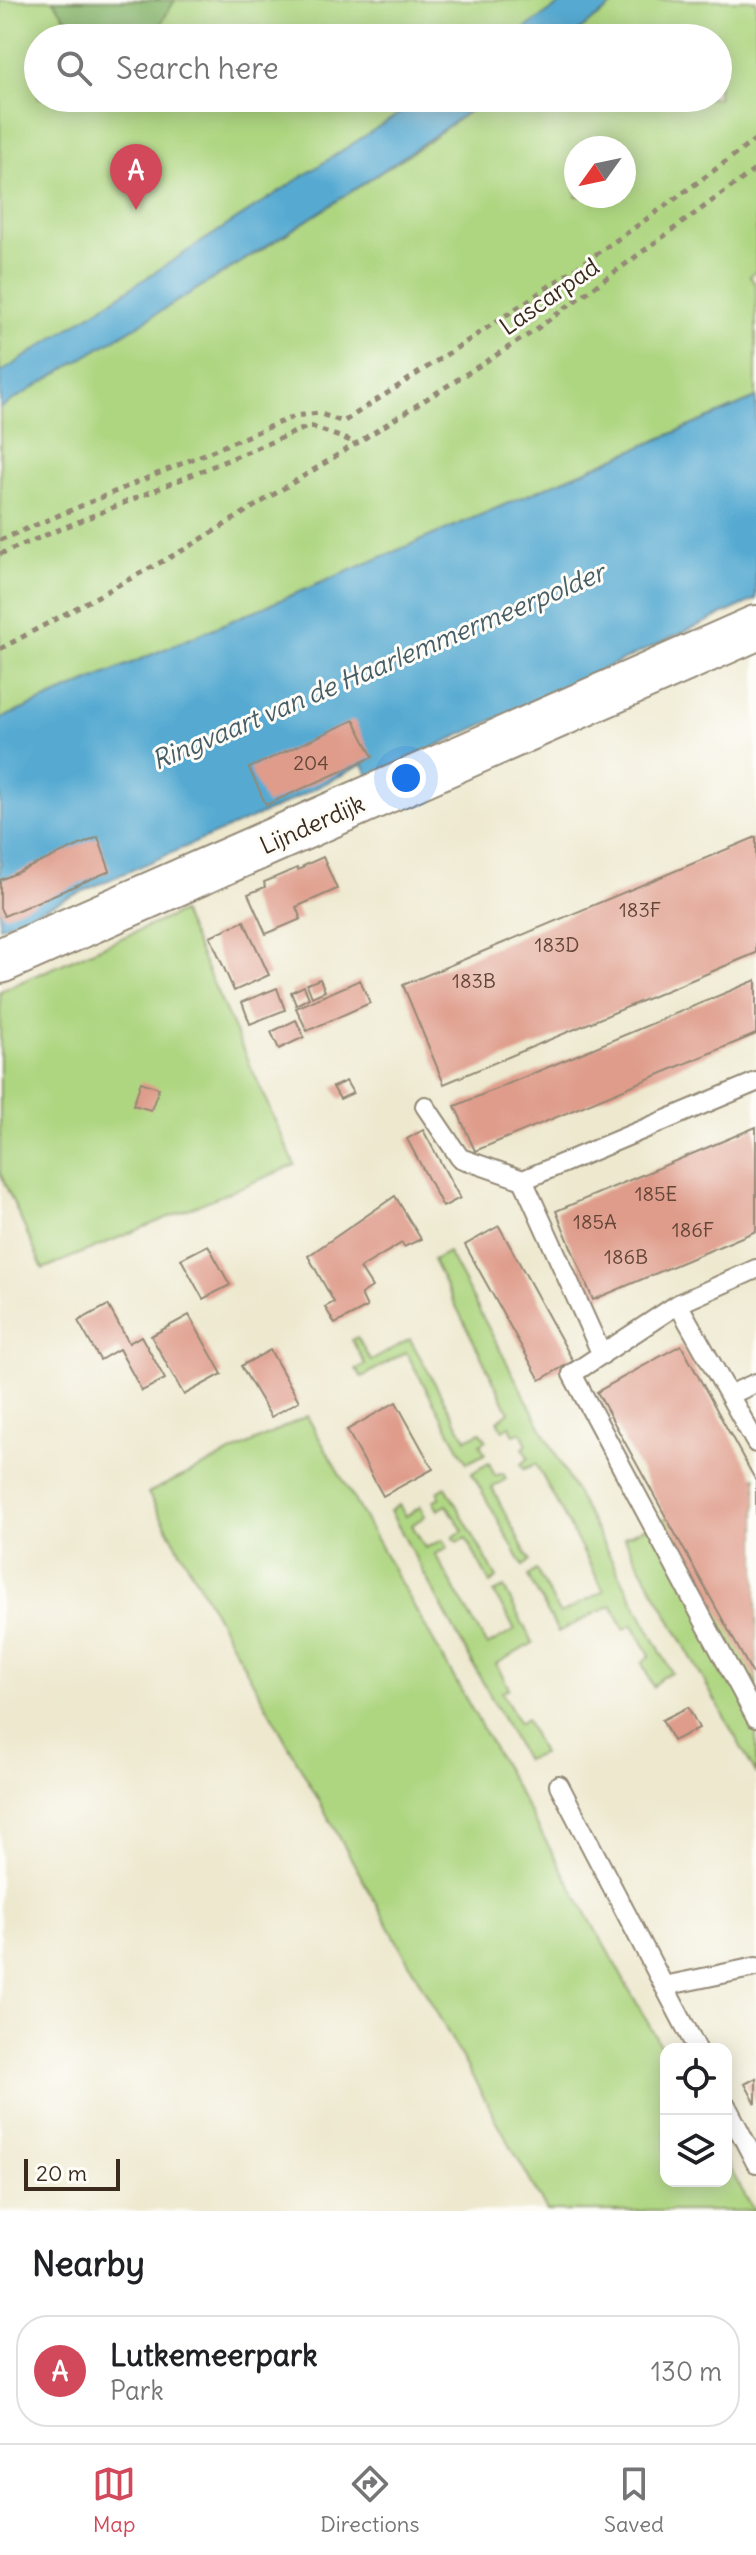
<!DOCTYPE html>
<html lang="en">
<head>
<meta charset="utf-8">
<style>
  body { margin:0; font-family:Delius,sans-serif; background:#f2f2f2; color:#202124 }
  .controls { position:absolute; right:24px; bottom:24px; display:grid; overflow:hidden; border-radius:16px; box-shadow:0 4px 20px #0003 }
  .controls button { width:72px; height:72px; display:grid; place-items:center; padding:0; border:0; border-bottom:2px solid #e0e0e0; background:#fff; color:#202124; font:40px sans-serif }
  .compass { position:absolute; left:564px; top:136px; width:72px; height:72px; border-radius:50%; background:#fff; box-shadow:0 4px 20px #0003; rotate:237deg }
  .scale { position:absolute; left:24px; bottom:20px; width:96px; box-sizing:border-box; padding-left:8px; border:4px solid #3b2a1e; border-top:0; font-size:22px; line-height:28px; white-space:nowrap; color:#3b2a1e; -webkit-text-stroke:6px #fdfcf7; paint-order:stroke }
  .you { position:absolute; left:406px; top:778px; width:28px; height:28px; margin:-20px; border:6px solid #fff; border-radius:50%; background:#1a73e8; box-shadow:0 0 0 12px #1a73e833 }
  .badge { display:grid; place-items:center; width:52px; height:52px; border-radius:50%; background:#d1495b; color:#fff; font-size:26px; font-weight:700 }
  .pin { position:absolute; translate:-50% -66px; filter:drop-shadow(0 2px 4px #0008) }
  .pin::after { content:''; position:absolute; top:42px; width:28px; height:24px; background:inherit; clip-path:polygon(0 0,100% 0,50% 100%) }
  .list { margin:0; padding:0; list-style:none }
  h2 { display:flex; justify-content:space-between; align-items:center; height:104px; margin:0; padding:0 32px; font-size:34px }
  h2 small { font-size:26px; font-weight:400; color:#757577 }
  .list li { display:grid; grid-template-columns:52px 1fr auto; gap:24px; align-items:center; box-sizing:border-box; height:112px; margin:0 16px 16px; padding:0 16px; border:2px solid #e0e0e0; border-radius:32px }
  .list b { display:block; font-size:30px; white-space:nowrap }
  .list p { margin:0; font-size:26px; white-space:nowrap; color:#757577 }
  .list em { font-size:26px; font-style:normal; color:#757577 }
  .icon { flex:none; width:44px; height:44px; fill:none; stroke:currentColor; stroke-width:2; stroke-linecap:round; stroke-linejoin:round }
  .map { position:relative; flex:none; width:756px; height:2211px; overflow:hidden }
  .search { position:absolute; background:#fff; box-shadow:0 4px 20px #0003; left:24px; right:24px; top:24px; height:88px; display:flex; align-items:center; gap:20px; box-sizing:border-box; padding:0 28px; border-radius:44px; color:#757577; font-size:30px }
  .sheet { height:232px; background:#fff }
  nav { display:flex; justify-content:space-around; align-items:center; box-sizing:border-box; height:112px; border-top:2px solid #e0e0e0; background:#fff; font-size:22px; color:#757577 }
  nav a { display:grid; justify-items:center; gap:4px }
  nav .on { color:#d1495b }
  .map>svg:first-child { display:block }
  .green { fill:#aed681; stroke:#748050; stroke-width:2; fill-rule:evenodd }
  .forest { fill:#8ab76f; stroke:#627046; stroke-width:2 }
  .water { fill:#57aad2; stroke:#496a78; stroke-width:2 }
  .building { fill:#df9c8b }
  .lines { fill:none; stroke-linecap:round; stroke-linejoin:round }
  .service-casing { stroke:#948976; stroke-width:22 }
  .tertiary-casing { stroke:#948976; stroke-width:48 }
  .path { stroke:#948976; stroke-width:5; stroke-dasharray:6 6; stroke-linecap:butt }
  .service { stroke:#fff; stroke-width:18 }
  .tertiary { stroke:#fff; stroke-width:44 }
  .labels { text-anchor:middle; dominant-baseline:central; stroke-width:6; stroke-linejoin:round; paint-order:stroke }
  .number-label { font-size:20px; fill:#644639 }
  .street-label { font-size:24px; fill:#3b2a1e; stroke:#fdfcf7 }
  .water-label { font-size:26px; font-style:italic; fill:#465d66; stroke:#fdfcf7 }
</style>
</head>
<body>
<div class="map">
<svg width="756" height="2211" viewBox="0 0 756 2211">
  <rect width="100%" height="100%" fill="#fdfcf7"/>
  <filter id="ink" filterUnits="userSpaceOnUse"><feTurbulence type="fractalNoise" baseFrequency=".0125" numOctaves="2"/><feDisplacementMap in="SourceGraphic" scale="16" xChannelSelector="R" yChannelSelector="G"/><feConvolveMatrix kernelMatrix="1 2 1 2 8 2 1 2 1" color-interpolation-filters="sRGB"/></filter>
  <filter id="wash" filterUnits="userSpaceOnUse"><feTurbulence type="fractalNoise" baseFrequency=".006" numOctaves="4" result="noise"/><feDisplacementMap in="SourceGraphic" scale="32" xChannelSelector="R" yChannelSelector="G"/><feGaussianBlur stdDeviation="1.8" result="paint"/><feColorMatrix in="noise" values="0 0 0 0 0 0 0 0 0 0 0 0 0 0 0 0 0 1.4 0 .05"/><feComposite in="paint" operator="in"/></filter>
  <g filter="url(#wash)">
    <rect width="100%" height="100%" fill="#ede8ce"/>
    <!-- green -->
    <path class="green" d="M0 0H585L533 38H38V98H442L0 386Z
      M620 0H756V271L750 276 756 285V398L0 719V408L265 248 420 147 487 98H718V38H569ZM576 148H624V196H576Z
      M181 912 295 1165 43 1269 0 1173V991Z
      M448 1252 672 1673 662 1677 653 1687 642 1663 650 1655 633 1625 624 1629 612 1605 558 1632 528 1576 536 1570 560 1614 604 1591 536 1464 524 1469 521 1464 528 1458 523 1448 527 1445 521 1432 514 1435 510 1426 503 1430 498 1421 509 1412 433 1260Z
      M357 1337 371 1361 410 1339 466 1439 481 1432 486 1440 480 1444 485 1454 467 1463 406 1352 362 1377 356 1370 365 1364 352 1340Z
      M307 1416 666 2055V2181H726V2162L754 2211H547L148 1493Z
      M489 1463 495 1476 503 1473 506 1479 492 1488 530 1561 523 1566 472 1473Z
      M756 1477V1774L624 1537Z
      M446 1487 497 1578 490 1583 466 1538 458 1542 453 1537 463 1531 447 1505 438 1510 433 1501 440 1497 438 1492Z
      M399 1505 406 1516 420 1507 425 1516 412 1525 425 1548 443 1540 448 1548 435 1554 487 1646 515 1630 494 1593 504 1588 533 1643 496 1664 509 1688 502 1692 519 1724 526 1719 542 1754 525 1760 390 1511Z"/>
    <!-- forest -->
    <path class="forest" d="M53 0H175L152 38H80Z"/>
    <!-- water -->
    <path class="water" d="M566 0H620L569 38H511Z
      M423 98H487C331 211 165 309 0 408V373Z
      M756 398V599L369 777 363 764 278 807 0 927V719Z"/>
    <g id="blocks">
      <!-- building -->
      <path class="building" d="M354 720 373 757 266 805 249 768Z
        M98 837 110 871 4 916 0 908V880Z
        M756 837V953L444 1084 403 985Z
        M323 857 337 889 296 907 301 919 266 934 248 894 265 887 264 882 297 868 298 870 304 867 303 866Z
        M244 921 269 975 234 991 210 936Z
        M320 979 325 991 312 997 307 984Z
        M360 980 370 1003 307 1031 296 1008Z
        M756 980V1034L475 1151 455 1106Z
        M304 986 309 998 296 1005 291 992Z
        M277 988 285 1010 250 1024 242 1002Z
        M296 1020 304 1037 279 1049 271 1032Z
        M346 1081 353 1093 340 1099 333 1087Z
        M141 1082 159 1088 151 1110 133 1105Z
        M756 1127V1231L593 1300 556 1211Z
        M423 1130 460 1198 443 1207 407 1139Z
        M395 1196 421 1239 404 1247 402 1243 360 1268 372 1287 361 1294 367 1307 335 1324 325 1307 334 1302 308 1256Z
        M499 1226 573 1361 540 1380 465 1245Z
        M208 1245 230 1285 203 1299 181 1259Z
        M108 1305 129 1343 141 1336 165 1379 142 1391 119 1349 100 1360 78 1321Z
        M189 1315 222 1374 184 1395 151 1336Z
        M681 1345 756 1481V1680L597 1392Z
        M270 1350 299 1401 271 1417 241 1366Z
        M396 1402 433 1469 383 1496 347 1430Z
        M688 1707 699 1728 673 1741 662 1720Z
        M756 2078V2104L745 2084Z"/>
    </g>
  </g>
  <g filter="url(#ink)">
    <use href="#blocks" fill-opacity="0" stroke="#948976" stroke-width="2"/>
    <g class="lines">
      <!-- service casing -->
      <g class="service-casing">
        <path id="service" d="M425 1106 460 1158 523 1180 602 1355
          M523 1180 756 1082
          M678 1304 756 1269
          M729 1395 756 1383
          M756 1443 678 1304 572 1374 756 1718
          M559 1785 697 2049
          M664 1986 756 1967
          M726 2105 756 2163"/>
      </g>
      <!-- tertiary casing -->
      <g class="tertiary-casing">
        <path id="tertiary" d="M0 961 756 628"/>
      </g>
      <!-- path -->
      <path class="path" d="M0 540 295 416 318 413 343 422C483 331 623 240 756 139
        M0 554 310 426 356 443
        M0 649 187 548 357 443 531 333 756 169"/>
      <!-- service -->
      <use href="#service" class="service"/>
      <!-- tertiary -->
      <use href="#tertiary" class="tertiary"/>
    </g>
  </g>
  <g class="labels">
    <!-- number labels -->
    <g class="number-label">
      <text x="311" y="762">204</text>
      <text x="640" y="909">183F</text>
      <text x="557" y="944">183D</text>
      <text x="474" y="980">183B</text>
      <text x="656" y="1193">185E</text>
      <text x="595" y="1221">185A</text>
      <text x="693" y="1229">186F</text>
      <text x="626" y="1256">186B</text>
    </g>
    <!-- street labels -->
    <g class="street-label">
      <text transform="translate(549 296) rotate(-35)">Lascarpad</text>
      <text transform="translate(312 824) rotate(-24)">Lijnderdijk</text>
    </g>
    <!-- water labels -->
    <g class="water-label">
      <text transform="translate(378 666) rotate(-23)">Ringvaart van de Haarlemmermeerpolder</text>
    </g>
  </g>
</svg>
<div class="controls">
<button><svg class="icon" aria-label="locate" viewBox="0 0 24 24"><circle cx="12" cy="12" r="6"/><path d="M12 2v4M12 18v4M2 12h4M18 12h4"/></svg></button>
<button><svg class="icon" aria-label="layers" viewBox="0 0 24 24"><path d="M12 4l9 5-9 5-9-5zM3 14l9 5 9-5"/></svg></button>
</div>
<svg class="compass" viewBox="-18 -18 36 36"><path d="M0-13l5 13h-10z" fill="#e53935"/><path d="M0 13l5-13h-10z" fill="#757577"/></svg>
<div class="scale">20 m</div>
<div class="you"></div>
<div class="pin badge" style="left:136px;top:210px">A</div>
<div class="search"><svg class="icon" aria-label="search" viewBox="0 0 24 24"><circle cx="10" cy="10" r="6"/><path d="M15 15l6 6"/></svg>Search here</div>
</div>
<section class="sheet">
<h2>Nearby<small></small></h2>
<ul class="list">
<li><span class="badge">A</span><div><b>Lutkemeerpark</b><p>Park</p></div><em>130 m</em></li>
</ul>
</section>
<nav>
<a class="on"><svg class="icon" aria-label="map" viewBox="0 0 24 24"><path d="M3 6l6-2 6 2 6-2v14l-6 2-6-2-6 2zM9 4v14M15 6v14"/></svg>Map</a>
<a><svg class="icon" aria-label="directions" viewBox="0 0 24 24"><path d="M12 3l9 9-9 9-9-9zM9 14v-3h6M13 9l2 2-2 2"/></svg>Directions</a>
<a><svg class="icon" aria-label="saved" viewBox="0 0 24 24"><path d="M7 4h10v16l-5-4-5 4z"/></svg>Saved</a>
</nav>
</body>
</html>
